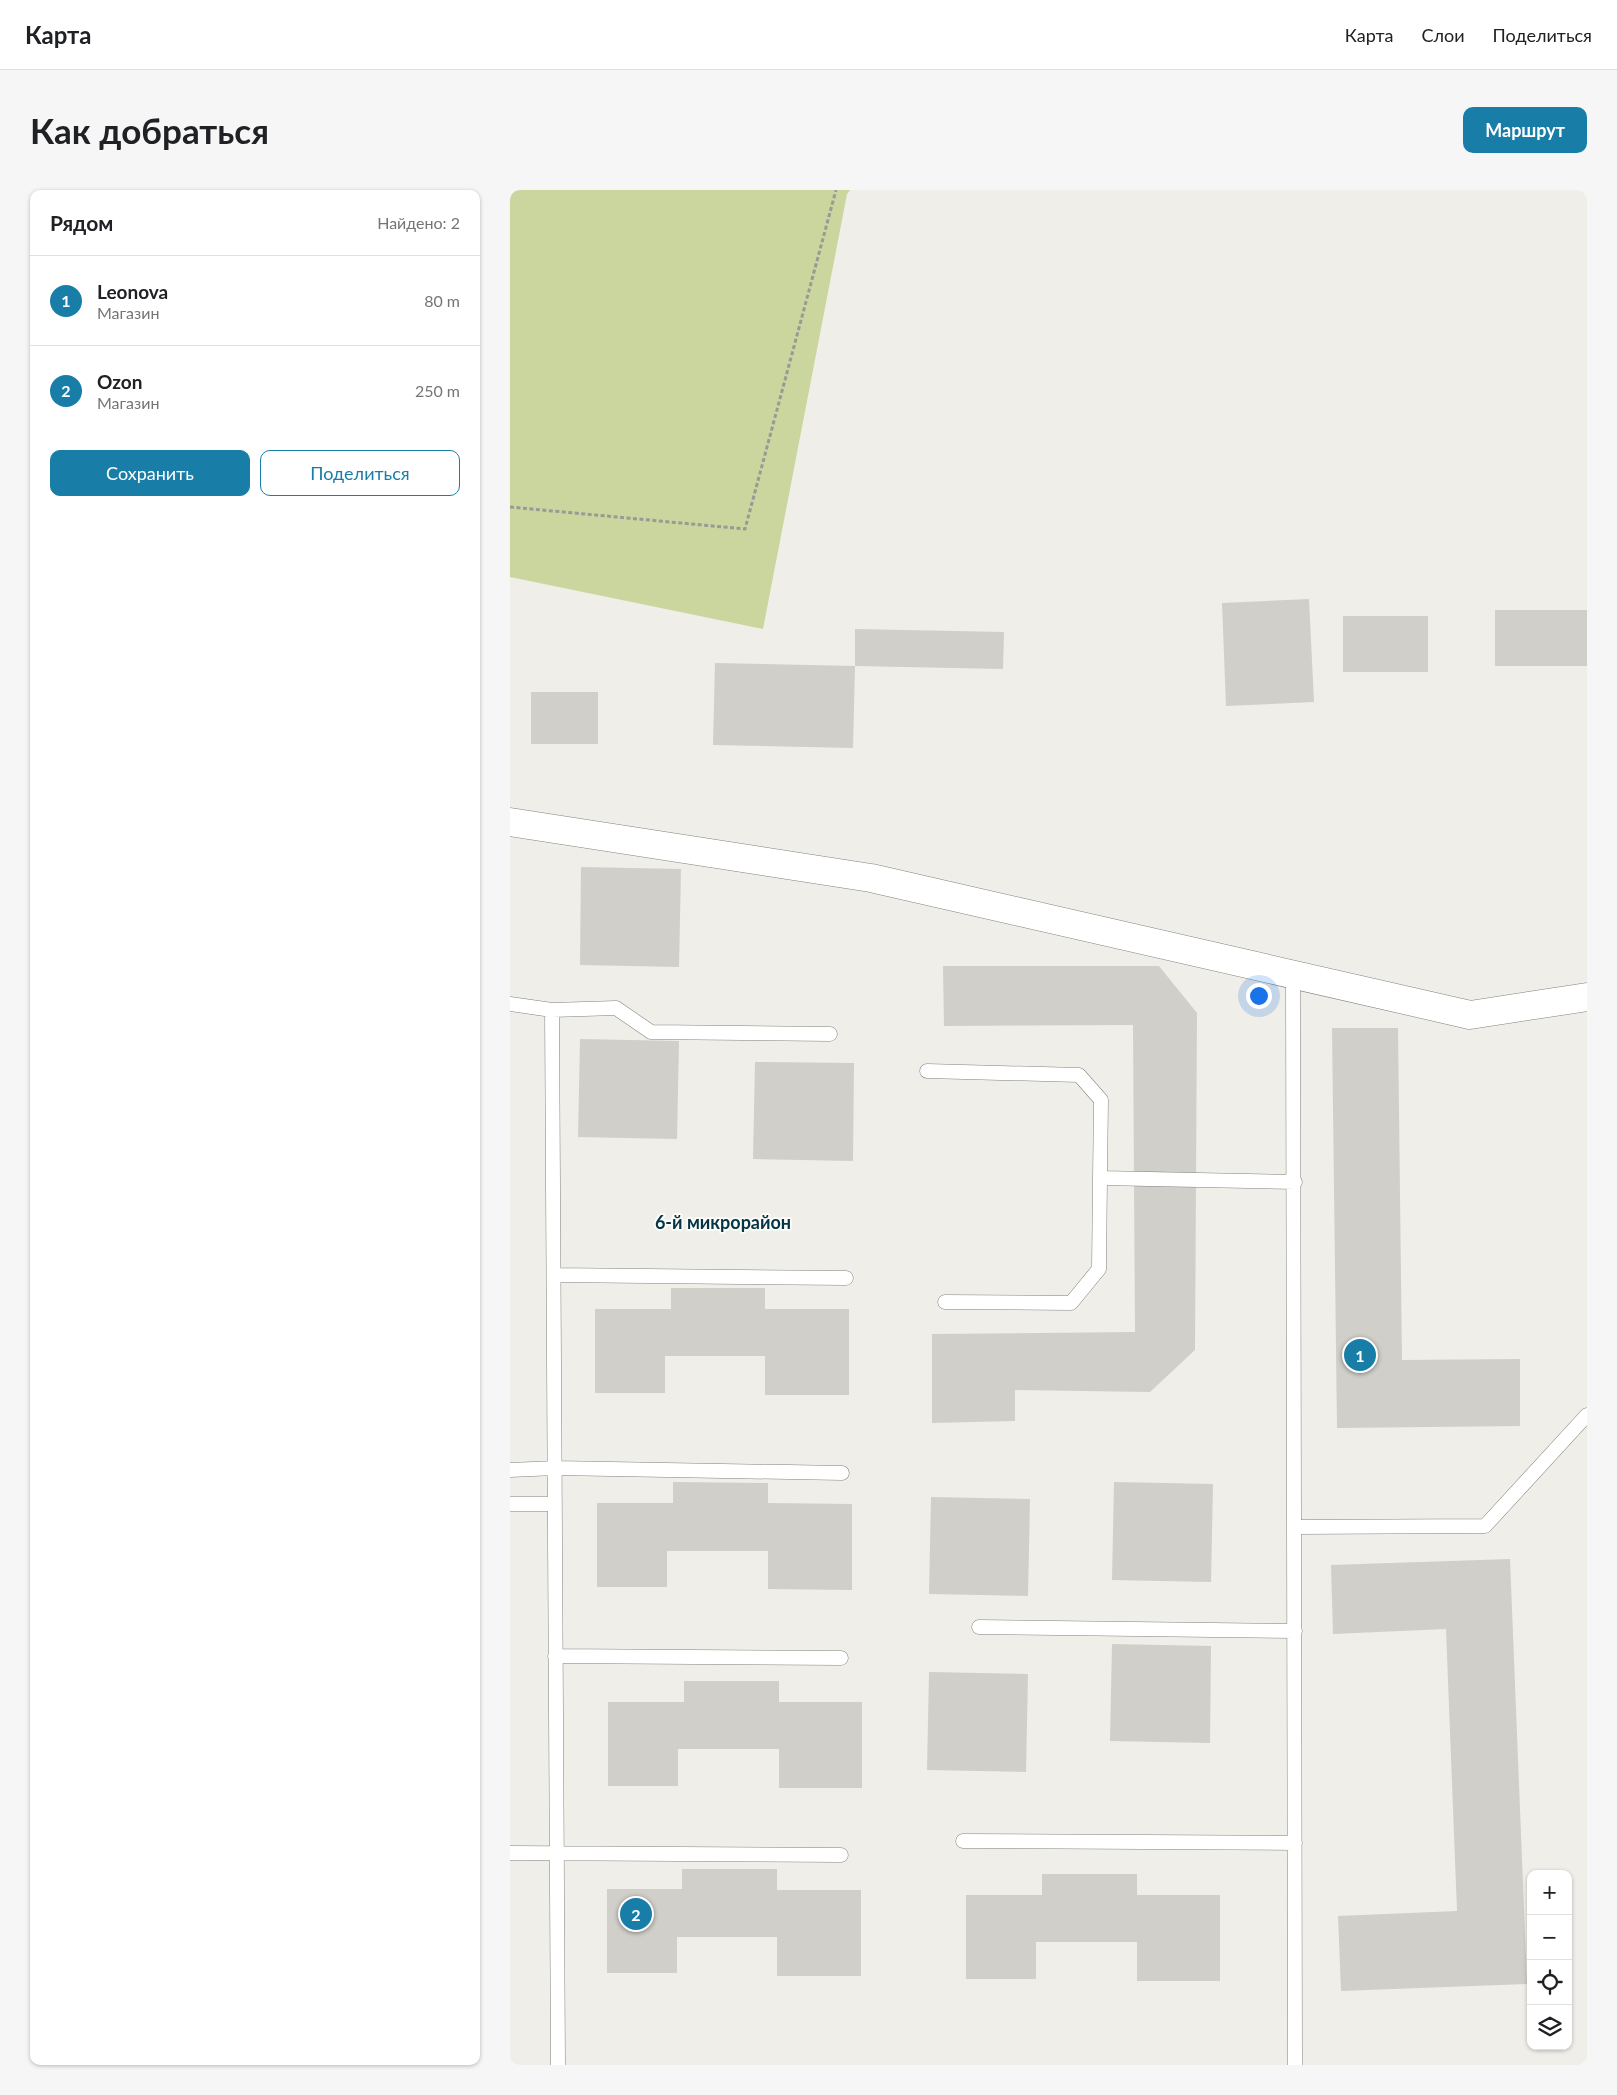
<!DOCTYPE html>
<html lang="ru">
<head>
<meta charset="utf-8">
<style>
  body { margin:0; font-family:Lato,sans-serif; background:#f6f6f6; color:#202124 }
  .controls { position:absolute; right:15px; bottom:15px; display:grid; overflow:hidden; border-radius:10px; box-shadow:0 1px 4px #0004 }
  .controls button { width:45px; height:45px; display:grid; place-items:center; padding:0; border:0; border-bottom:1px solid #e0e0e0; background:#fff; color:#202124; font:25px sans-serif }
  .you { position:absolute; left:748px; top:805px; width:18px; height:18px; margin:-12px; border:4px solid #fff; border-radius:50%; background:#1a73e8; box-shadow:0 0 0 8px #1a73e833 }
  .badge { display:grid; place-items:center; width:32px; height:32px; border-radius:50%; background:#187ea8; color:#fff; font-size:16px; font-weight:700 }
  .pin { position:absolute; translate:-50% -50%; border:2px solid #fff; box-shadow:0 1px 5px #0006 }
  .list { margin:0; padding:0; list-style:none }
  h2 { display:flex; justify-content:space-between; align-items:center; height:65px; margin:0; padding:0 20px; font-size:21px }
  h2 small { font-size:16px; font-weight:400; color:#757577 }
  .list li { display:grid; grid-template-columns:32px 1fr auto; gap:15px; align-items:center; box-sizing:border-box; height:90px; padding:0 20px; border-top:1px solid #e0e0e0 }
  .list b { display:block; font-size:19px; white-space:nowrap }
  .list p { margin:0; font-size:16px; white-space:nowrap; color:#757577 }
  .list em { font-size:16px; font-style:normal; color:#757577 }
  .actions { display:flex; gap:10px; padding:15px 20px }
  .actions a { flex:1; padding:11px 0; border:1px solid #187ea8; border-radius:10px; text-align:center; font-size:18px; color:#187ea8 }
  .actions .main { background:#187ea8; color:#fff }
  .icon { flex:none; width:28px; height:28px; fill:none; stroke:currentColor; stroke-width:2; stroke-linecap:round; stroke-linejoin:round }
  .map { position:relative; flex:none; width:1077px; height:1875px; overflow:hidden; border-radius:10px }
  header { display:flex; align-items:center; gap:30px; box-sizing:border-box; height:70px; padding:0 25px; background:#fff; border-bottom:1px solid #e0e0e0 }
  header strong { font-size:24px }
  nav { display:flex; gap:28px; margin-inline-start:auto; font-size:18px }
  .intro { display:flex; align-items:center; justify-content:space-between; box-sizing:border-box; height:120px; padding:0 30px }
  h1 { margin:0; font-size:35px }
  .button { padding:12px 22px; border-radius:10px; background:#187ea8; color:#fff; font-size:18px; font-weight:700 }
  main { display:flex; gap:30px; padding:0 30px }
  aside { flex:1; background:#fff; border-radius:10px; box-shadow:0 1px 4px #0004 }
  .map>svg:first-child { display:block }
  .green { fill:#cad69e }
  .building { fill:#d0cfca }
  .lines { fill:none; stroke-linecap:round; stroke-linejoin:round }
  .service-casing { stroke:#83827e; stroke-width:15 }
  .minor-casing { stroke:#83827e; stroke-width:29 }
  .path { stroke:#9a9995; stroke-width:3; stroke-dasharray:4 2.5; stroke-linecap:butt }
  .service { stroke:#fff; stroke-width:14 }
  .minor { stroke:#fff; stroke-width:28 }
  .labels { text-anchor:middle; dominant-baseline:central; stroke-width:4; stroke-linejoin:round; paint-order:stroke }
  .neighbourhood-label { font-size:18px; font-weight:bold; fill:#033448; stroke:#fcfbf6 }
</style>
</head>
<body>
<header>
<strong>Карта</strong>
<nav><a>Карта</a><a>Слои</a><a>Поделиться</a></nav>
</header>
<div class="intro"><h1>Как добраться</h1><a class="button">Маршрут</a></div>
<main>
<aside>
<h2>Рядом<small>Найдено: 2</small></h2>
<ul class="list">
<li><span class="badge">1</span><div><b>Leonova</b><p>Магазин</p></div><em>80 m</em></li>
<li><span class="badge">2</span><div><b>Ozon</b><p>Магазин</p></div><em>250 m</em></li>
</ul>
<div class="actions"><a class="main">Сохранить</a><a>Поделиться</a></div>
</aside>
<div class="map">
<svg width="1077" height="1875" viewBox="0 0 1077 1875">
  <rect width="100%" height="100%" fill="#efeee9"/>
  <!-- green -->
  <path class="green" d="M0 0H340L337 4 253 439 0 387Z"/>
  <!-- building -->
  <path class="building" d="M799 409 804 512 716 516 712 413Z
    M985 420H1077V476H985Z
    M833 426H918V482H833Z
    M345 439 494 442 493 479 345 476 343 558 203 555 205 473 345 476Z
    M21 502H88V554H21Z
    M71 677 171 679 169 777 70 775Z
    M433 776H649L687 823 685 1160 640 1202 505 1200V1231L422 1233V1144L625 1142 623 835 434 836Z
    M822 838H888L892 1170 1010 1169V1236L827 1238Z
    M70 849 169 851 167 949 68 947Z
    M245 872 344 873 343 971 243 969Z
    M161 1098H255V1119H339V1205H255V1166H155V1203H85V1119H161Z
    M163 1292 258 1293V1313L342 1314V1400L258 1399V1361H157V1397H87V1313H163Z
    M604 1292 703 1294 701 1392 602 1390Z
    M421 1307 520 1309 518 1406 419 1404Z
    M1000 1369 1017 1794 831 1801 828 1726 947 1721 936 1439 823 1444 821 1375Z
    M602 1454 701 1456 700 1553 600 1551Z
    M419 1482 518 1484 516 1582 417 1580Z
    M174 1491H269V1512H352V1598H269V1559H168V1596H98V1512H174Z
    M172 1679H267V1700H351V1786H267V1747H167V1783H97V1699H172Z
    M532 1684H627V1705H710V1791H627V1752H526V1789H456V1705H532Z"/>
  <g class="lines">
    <!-- service casing -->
    <g class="service-casing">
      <path id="service" d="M783 786 785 1875
        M0 814 42 820 48 1875
        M42 820 106 818 141 842 320 844
        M417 881 569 885 591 910 590 988 785 992
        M44 1085 336 1088
        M435 1112 561 1113 589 1079 590 988
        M0 1280 45 1278 332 1283
        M0 1314H45
        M785 1337 975 1336 1077 1225
        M469 1437 785 1441
        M45 1466 331 1468
        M453 1651 785 1653
        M0 1663 331 1665"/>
    </g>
    <!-- minor casing -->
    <g class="minor-casing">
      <path id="minor" d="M0 632 361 688 960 825 1077 807"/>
    </g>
    <!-- path -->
    <path class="path" d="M0 317 235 339 326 0"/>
    <!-- service -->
    <use href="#service" class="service"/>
    <!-- minor -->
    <use href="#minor" class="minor"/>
  </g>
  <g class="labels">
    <!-- neighbourhood labels -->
    <g class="neighbourhood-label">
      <text x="213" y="1032">6-й микрорайон</text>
    </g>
  </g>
</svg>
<div class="controls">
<button>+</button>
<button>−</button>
<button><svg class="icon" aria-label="locate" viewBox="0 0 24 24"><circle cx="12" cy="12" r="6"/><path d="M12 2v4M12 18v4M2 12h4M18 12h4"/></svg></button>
<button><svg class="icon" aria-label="layers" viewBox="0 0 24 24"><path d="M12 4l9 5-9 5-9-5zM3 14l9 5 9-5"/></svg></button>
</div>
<div class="you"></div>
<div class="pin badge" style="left:850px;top:1165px">1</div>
<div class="pin badge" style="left:126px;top:1724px">2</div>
</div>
</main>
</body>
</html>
